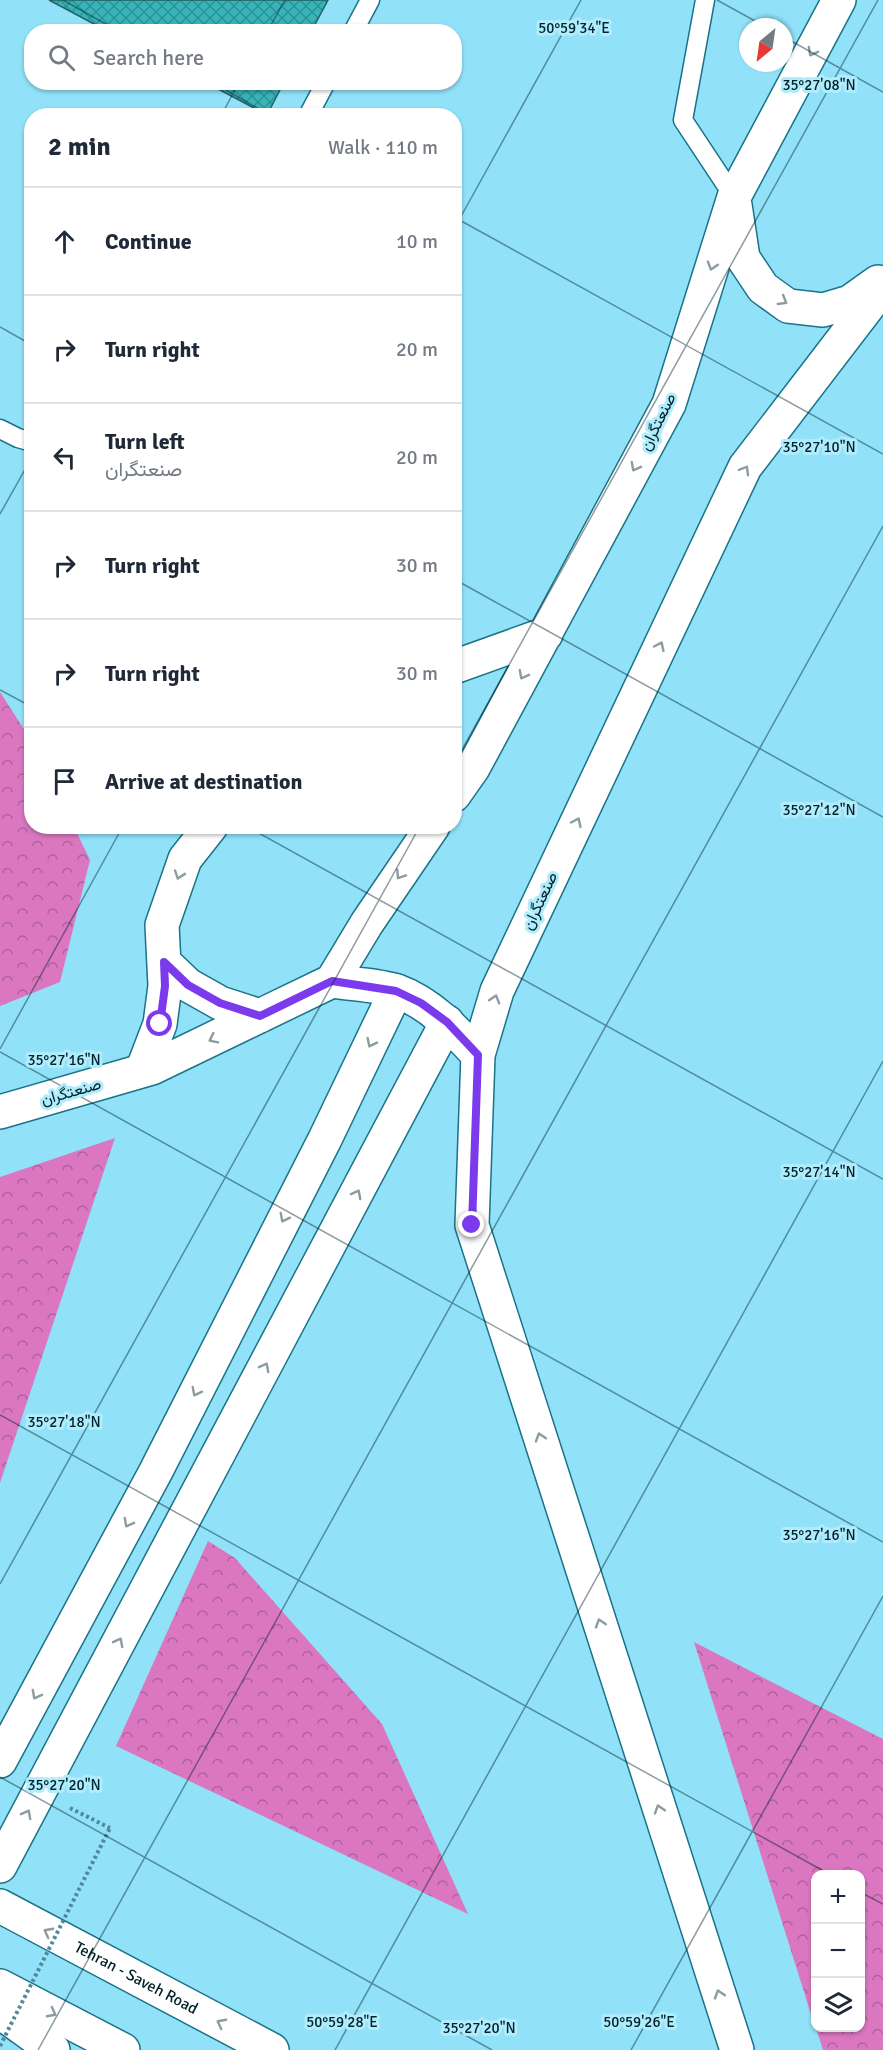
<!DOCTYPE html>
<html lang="en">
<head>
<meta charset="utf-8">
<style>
  body { margin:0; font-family:Signika,Vazirmatn,sans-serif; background:#f6f6f7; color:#1f2937 }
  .controls { position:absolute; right:18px; bottom:18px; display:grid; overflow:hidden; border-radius:12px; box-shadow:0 2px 4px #0004 }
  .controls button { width:54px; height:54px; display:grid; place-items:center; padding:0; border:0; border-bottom:2px solid #e0e1e3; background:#fff; color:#1f2937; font:30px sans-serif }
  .compass { position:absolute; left:739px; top:18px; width:54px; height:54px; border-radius:50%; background:#fff; box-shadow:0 2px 4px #0004; rotate:209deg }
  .stop { position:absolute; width:18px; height:18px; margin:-14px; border:4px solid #7c3aed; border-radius:50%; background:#fff }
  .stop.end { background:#7c3aed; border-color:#fff; box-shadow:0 2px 6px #0008 }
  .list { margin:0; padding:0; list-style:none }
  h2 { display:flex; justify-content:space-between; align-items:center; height:78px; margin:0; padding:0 24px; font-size:26px }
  h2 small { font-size:20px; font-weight:400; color:#747a83 }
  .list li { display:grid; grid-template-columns:39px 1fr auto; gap:18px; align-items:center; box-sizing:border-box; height:108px; padding:0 24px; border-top:2px solid #e0e1e3 }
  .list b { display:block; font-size:22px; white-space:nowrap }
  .list p { margin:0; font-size:20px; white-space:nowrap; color:#747a83 }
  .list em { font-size:20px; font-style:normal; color:#747a83 }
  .icon { flex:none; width:33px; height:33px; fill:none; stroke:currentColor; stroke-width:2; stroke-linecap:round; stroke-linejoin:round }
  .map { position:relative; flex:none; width:883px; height:2050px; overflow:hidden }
  .search { position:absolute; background:#fff; box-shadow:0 2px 4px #0004; left:24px; top:24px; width:438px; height:66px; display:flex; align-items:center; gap:15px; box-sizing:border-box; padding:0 21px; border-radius:24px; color:#747a83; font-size:22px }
  .panel { position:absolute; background:#fff; box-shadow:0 2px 4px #0004; left:24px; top:108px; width:438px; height:726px; border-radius:24px }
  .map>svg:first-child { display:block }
  .forest { fill:url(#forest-crowns) }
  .building { fill:url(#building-cross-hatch); stroke:#226264; stroke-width:1.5 }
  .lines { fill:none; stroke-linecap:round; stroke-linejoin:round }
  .lane-casing { stroke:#1a7388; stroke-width:21 }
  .secondary-casing { stroke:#1a7388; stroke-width:36 }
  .highway-casing { stroke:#1a7388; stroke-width:36 }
  .path { stroke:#4e8999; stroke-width:4; stroke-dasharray:3 3; stroke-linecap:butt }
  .lane { stroke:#fff; stroke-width:18 }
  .secondary { stroke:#fff; stroke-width:33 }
  .highway { stroke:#fff; stroke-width:33 }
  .path-bridge { stroke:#4e8999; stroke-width:4; stroke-dasharray:3 3; stroke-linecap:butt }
  .oneway { stroke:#8c9ca0 }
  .route { stroke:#7c3aed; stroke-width:8 }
  .ticks { fill:none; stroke:#00222b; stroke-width:1.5; stroke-opacity:0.45 }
  .labels { text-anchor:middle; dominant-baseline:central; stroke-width:6; stroke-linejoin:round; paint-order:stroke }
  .street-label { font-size:16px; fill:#00222b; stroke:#b1ecfd }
  .ticks-label { font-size:15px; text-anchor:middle; fill:#00222b; stroke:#b1ecfd; stroke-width:6; stroke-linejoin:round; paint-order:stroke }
</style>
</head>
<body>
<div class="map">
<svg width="883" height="2050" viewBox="0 0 883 2050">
  <defs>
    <pattern id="forest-crowns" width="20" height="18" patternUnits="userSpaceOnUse" patternTransform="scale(1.5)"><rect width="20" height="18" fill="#da77c0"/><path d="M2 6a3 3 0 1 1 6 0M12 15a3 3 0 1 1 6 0" fill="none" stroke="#ae619c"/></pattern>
    <pattern id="building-cross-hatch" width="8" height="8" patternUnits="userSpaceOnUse" patternTransform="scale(1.5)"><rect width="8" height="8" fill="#37b4b8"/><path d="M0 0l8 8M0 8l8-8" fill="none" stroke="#2c9296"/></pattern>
  </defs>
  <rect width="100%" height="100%" fill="#91e2f9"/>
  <!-- forest -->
  <path class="forest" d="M0 692 31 740 32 826 74 827 90 860 60 982 0 1006Z
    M115 1138 0 1483V1177Z
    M208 1541 235 1558 382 1724 468 1914 116 1746Z
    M694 1642 883 1739V2050H823L816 2028H860V1874H816L815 2027Z"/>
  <!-- building -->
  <path class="building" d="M49 0H328L311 32H109Z
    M205 82H284L267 115Z"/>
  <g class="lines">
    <!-- lane casing -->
    <g class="lane-casing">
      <path id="lane" d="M705 0 683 120 734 197
        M353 32 370 0
        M308 116 326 82
        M0 429 18 438 32 442"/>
    </g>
    <!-- secondary casing -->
    <g class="secondary-casing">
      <path id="secondary" d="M735 205 743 258 763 288 788 306 823 310 850 302 878 282
        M454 667 546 634
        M454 795 473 768 669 404 734 197 839 0
        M164 962 188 985 220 1003 260 1016
        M332 981C351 984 379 985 397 991 430 1003 455 1030 478 1055
        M142 1071 160 1024 165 986 162 925 185 859 211 826
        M0 1112 152 1068 332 981 367 923 433 826
        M737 2050 472 1225 478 1055 497 991 745 467 883 287"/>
    </g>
    <!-- highway casing -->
    <g class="highway-casing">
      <g id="highway">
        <path d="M0 1761 156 1471 325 1139 396 991"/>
        <path d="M0 1866 447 1022"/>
        <path id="s1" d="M0 1906 272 2050"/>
        <path d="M0 1986 123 2050"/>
        <path d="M0 2012 53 2050"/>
      </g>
    </g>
    <!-- path -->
    <path class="path" d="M70 1808 110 1828"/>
    <!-- lane -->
    <use href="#lane" class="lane"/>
    <!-- secondary -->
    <use href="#secondary" class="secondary"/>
    <!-- highway -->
    <use href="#highway" class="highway"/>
    <!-- path-bridge -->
    <path class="path-bridge" d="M0 2046 110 1828"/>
  </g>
  <!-- one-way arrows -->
  <defs><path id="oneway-chevron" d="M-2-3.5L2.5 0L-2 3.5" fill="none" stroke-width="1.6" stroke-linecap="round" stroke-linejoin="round" transform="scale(1.5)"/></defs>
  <g class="oneway">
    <use href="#oneway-chevron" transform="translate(812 52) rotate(118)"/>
    <use href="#oneway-chevron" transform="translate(712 266) rotate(107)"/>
    <use href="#oneway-chevron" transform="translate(783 301) rotate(31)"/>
    <use href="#oneway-chevron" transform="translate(635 467) rotate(118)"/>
    <use href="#oneway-chevron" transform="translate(745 470) rotate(-60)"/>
    <use href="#oneway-chevron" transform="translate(660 646) rotate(-65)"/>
    <use href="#oneway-chevron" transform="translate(523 675) rotate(118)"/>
    <use href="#oneway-chevron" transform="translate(577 822) rotate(-65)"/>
    <use href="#oneway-chevron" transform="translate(179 875) rotate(109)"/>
    <use href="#oneway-chevron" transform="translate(400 875) rotate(124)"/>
    <use href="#oneway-chevron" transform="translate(495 999) rotate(-73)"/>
    <use href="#oneway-chevron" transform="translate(213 1039) rotate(154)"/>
    <use href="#oneway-chevron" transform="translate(371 1043) rotate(116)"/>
    <use href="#oneway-chevron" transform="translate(357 1194) rotate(-62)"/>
    <use href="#oneway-chevron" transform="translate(284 1218) rotate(117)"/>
    <use href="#oneway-chevron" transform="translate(265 1367) rotate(-62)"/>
    <use href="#oneway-chevron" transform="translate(196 1392) rotate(117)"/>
    <use href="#oneway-chevron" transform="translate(540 1437) rotate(-108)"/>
    <use href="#oneway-chevron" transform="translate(128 1523) rotate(118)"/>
    <use href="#oneway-chevron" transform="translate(600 1623) rotate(-108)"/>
    <use href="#oneway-chevron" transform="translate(119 1642) rotate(-62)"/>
    <use href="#oneway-chevron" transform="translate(36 1695) rotate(118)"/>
    <use href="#oneway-chevron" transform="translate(659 1809) rotate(-108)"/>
    <use href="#oneway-chevron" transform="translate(27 1814) rotate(-62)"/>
    <use href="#oneway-chevron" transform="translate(48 1932) rotate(-152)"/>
    <use href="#oneway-chevron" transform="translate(719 1994) rotate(-108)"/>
    <use href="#oneway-chevron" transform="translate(52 2013) rotate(28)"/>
    <use href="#oneway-chevron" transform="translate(221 2023) rotate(-152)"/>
  </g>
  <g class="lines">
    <!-- route -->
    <path class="route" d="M160 1024 165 986 164 962 188 985 220 1003 260 1016 332 981 396 991 421 1003 447 1022 478 1055 472 1225"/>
  </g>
  <!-- ticks -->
  <path class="ticks" d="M63 0 120 32M717 0 766 27M267 32 285 0M784 37 883 92M212 82 271 116M221 116 239 82M454 217 883 454M454 229 581 0M0 327 32 345M0 514 32 457M454 579 883 817M0 690 32 707M454 764 878 0M246 826 883 1179M0 1049 123 826M0 1052 883 1542M0 1415 829 1874M0 1584 420 826M0 1777 492 2050M860 1892 883 1904M38 2050 883 526M335 2050 883 1061M631 2050 883 1596"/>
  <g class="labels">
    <!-- street labels -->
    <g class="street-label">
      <text transform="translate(658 422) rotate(-64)">صنعتگران</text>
      <text transform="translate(540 901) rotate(-65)">صنعتگران</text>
      <text transform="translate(71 1092) rotate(-16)">صنعتگران</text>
      <text stroke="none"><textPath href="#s1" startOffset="154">Tehran - Saveh Road</textPath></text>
    </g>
  </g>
  <g class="ticks-label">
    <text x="574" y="33">50°59'34"E</text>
    <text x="819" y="90">35°27'08"N</text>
    <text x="819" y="452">35°27'10"N</text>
    <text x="819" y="815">35°27'12"N</text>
    <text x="64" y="1065">35°27'16"N</text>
    <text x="819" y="1177">35°27'14"N</text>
    <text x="64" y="1427">35°27'18"N</text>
    <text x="819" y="1540">35°27'16"N</text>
    <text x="64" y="1790">35°27'20"N</text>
    <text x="342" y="2027">50°59'28"E</text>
    <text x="639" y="2027">50°59'26"E</text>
    <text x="479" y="2033">35°27'20"N</text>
  </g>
</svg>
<div class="controls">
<button>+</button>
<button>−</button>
<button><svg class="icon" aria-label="layers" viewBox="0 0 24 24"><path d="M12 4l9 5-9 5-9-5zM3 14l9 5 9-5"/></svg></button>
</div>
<svg class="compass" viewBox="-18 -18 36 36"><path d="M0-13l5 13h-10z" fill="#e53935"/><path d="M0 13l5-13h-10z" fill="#747a83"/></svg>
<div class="stop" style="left:160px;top:1024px"></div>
<div class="stop end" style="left:472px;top:1225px"></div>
<div class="search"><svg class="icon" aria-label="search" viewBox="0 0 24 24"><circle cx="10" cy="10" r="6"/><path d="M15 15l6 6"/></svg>Search here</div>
<section class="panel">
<h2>2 min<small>Walk · 110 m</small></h2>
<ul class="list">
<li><svg class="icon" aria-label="ahead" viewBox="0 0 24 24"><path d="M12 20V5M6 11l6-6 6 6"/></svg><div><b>Continue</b></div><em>10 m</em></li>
<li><svg class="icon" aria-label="right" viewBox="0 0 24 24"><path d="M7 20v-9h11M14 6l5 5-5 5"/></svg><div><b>Turn right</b></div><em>20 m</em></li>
<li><svg class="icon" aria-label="left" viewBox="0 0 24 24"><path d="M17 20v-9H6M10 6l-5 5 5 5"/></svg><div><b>Turn left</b><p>صنعتگران</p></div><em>20 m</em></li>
<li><svg class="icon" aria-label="right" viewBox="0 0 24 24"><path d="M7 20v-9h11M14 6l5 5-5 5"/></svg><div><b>Turn right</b></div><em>30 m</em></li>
<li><svg class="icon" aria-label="right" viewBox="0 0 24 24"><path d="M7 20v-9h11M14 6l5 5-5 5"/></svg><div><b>Turn right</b></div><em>30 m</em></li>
<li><svg class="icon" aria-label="arrive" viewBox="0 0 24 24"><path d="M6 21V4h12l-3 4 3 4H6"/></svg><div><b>Arrive at destination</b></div></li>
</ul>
</section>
</div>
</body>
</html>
